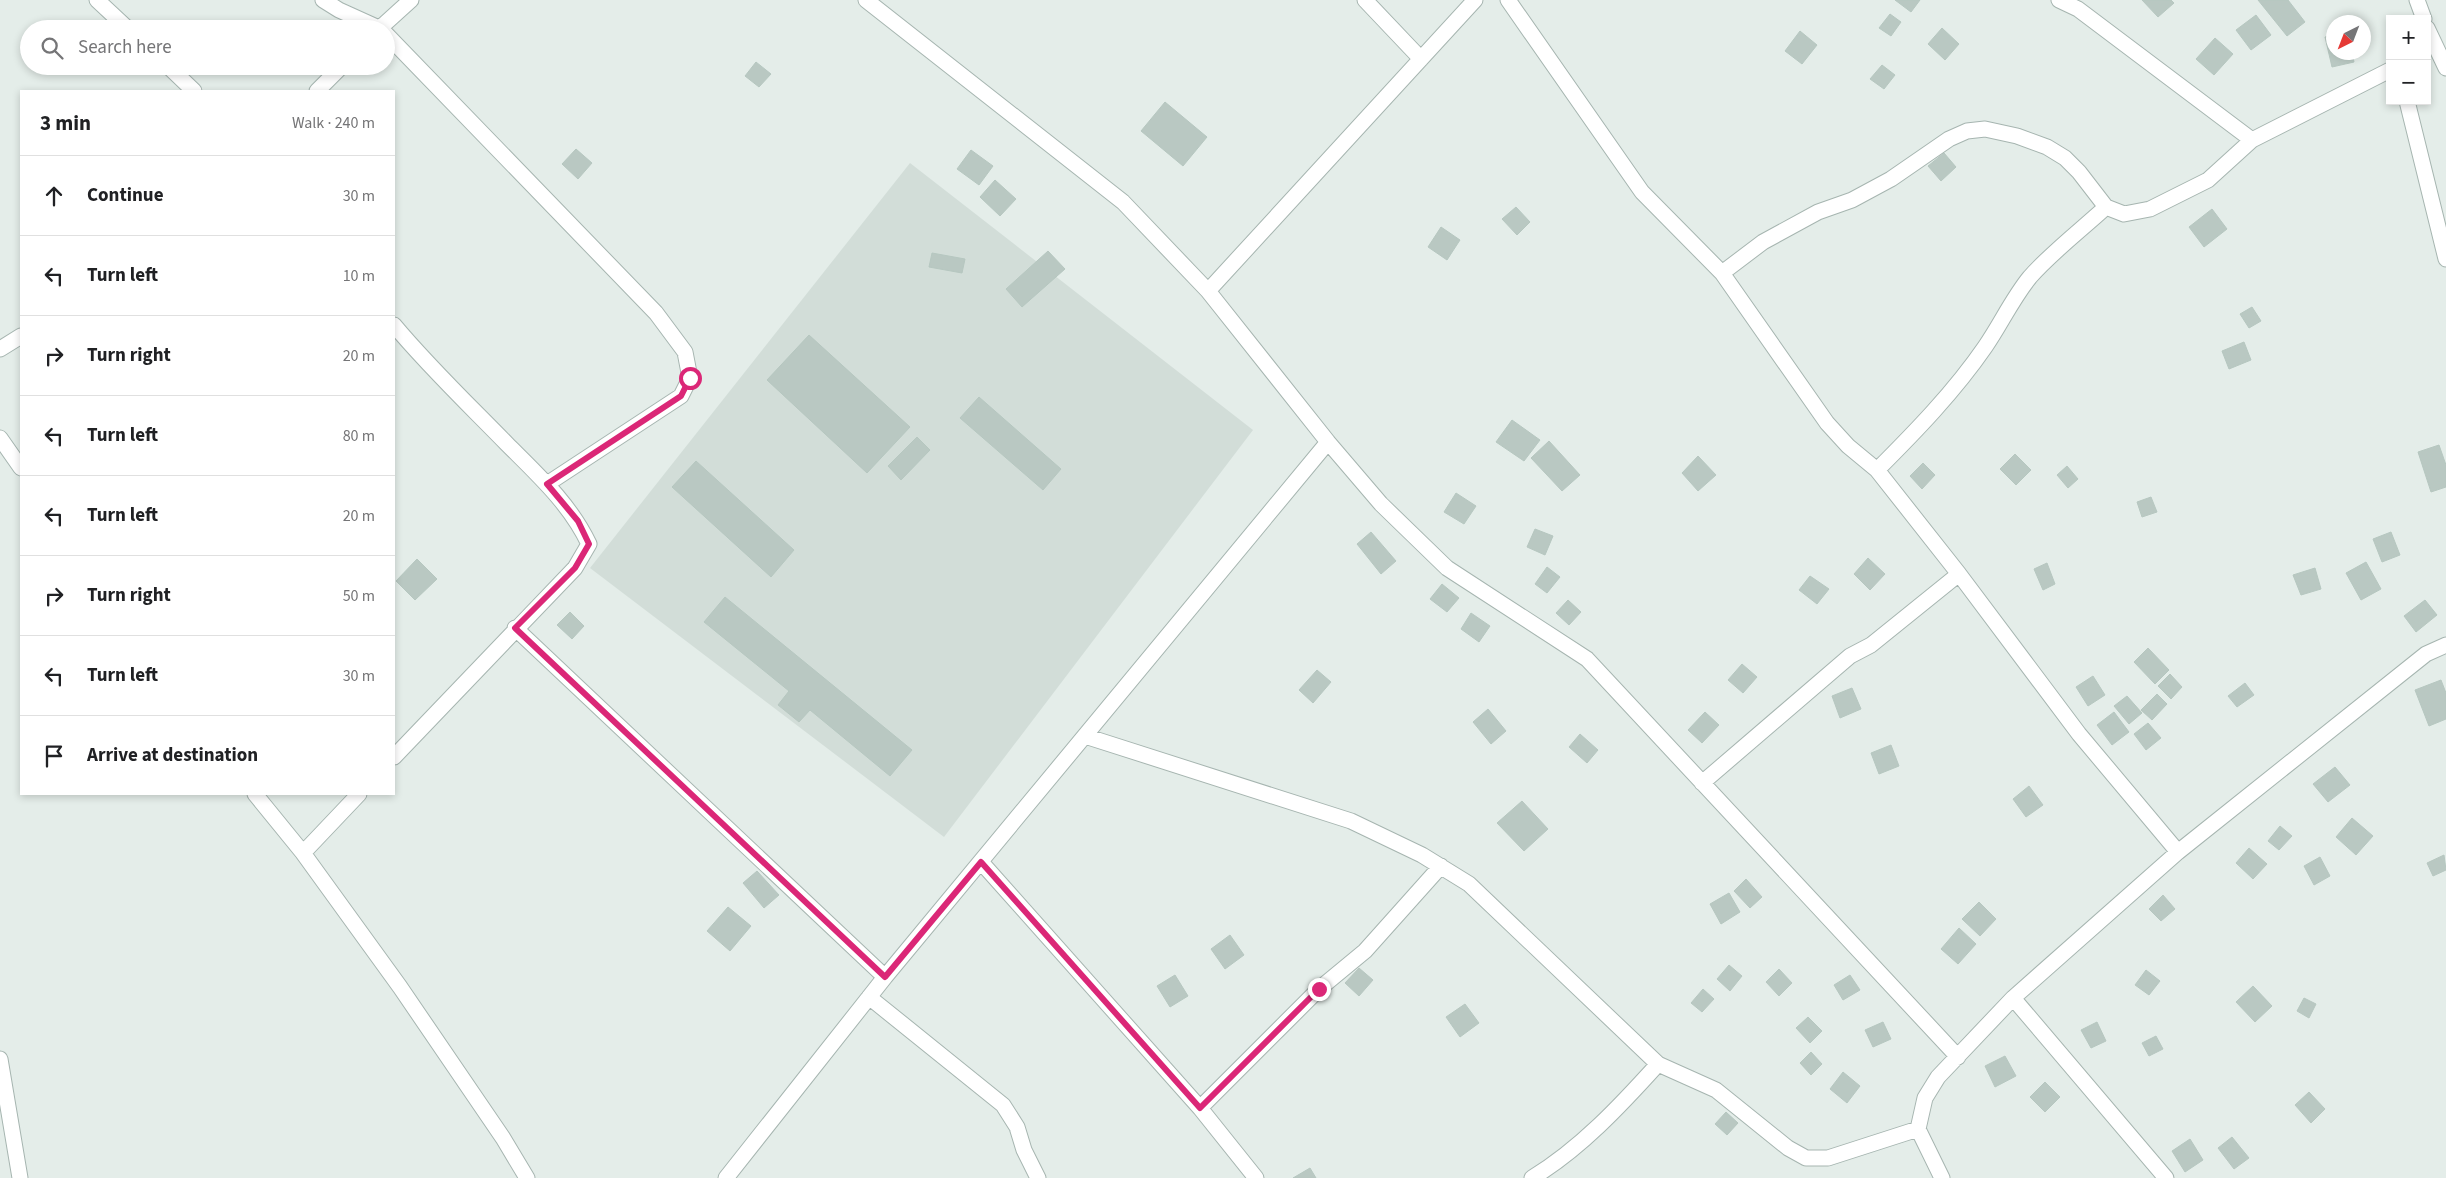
<!DOCTYPE html>
<html lang="en">
<head>
<meta charset="utf-8">
<style>
  body { margin:0; font-family:"Source Sans 3",sans-serif; background:#f2f2f2; color:#202124 }
  .controls { position:absolute; right:15px; top:15px; display:grid; overflow:hidden; border-radius:0px; box-shadow:0 2px 8px #0003 }
  .controls button { width:45px; height:45px; display:grid; place-items:center; padding:0; border:0; border-bottom:1px solid #e0e0e0; background:#fff; color:#202124; font:25px sans-serif }
  .compass { position:absolute; left:2326px; top:15px; width:45px; height:45px; border-radius:50%; background:#fff; box-shadow:0 2px 8px #0003; rotate:222deg }
  .stop { position:absolute; width:15px; height:15px; margin:-11px; border:4px solid #db2777; border-radius:50%; background:#fff }
  .stop.end { background:#db2777; border-color:#fff; box-shadow:0 1px 5px #0008 }
  .list { margin:0; padding:0; list-style:none }
  h2 { display:flex; justify-content:space-between; align-items:center; height:65px; margin:0; padding:0 20px; font-size:21px }
  h2 small { font-size:16px; font-weight:400; color:#757577 }
  .list li { display:grid; grid-template-columns:32px 1fr auto; gap:15px; align-items:center; box-sizing:border-box; height:80px; padding:0 20px; border-top:1px solid #e0e0e0 }
  .list b { display:block; font-size:19px; white-space:nowrap }
  .list em { font-size:16px; font-style:normal; color:#757577 }
  .icon { flex:none; width:28px; height:28px; fill:none; stroke:currentColor; stroke-width:2; stroke-linecap:round; stroke-linejoin:round }
  .map { position:relative; flex:none; width:2446px; height:1178px; overflow:hidden }
  .search { position:absolute; background:#fff; box-shadow:0 2px 8px #0003; left:20px; top:20px; width:375px; height:55px; display:flex; align-items:center; gap:12px; box-sizing:border-box; padding:0 18px; border-radius:28px; color:#757577; font-size:19px }
  .panel { position:absolute; background:#fff; box-shadow:0 2px 8px #0003; left:20px; top:90px; width:375px; height:705px; border-radius:0px }
  .map>svg:first-child { display:block }
  .built { fill:#d2ddd8 }
  .building { fill:#b9c8c2; stroke:#b6c7c0 }
  .lines { fill:none; stroke-linecap:round; stroke-linejoin:round }
  .minor-casing { stroke:#a6b5b0; stroke-width:17 }
  .minor { stroke:#fff; stroke-width:15 }
  .route { stroke:#db2777; stroke-width:6 }
</style>
</head>
<body>
<div class="map">
<svg width="2446" height="1178" viewBox="0 0 2446 1178">
  <rect width="100%" height="100%" fill="#e4ede9"/>
  <!-- built -->
  <path class="built" d="M910 163 1253 430 944 837 590 568Z"/>
  <!-- building -->
  <path class="building" d="M1895 0H1920L1911 12Z
    M2142 0H2171L2174 3 2158 17Z
    M2258 0H2288L2305 22 2287 36Z
    M1890 14 1901 22 1891 36 1879 28Z
    M2256 15 2271 35 2251 50 2236 30Z
    M1942 28 1959 44 1945 60 1928 44Z
    M1800 31 1817 45 1802 64 1785 51Z
    M2334 35V52H2352L2354 62 2332 67 2325 37Z
    M2215 38 2233 54 2214 75 2196 59Z
    M756 62 771 74 759 87 745 76Z
    M1882 65 1895 75 1884 89 1870 79Z
    M1165 102 1207 137 1183 166 1141 131Z
    M576 149 592 163 578 179 562 164Z
    M971 150 993 166 979 185 957 169Z
    M1944 153 1956 167 1941 181 1928 166Z
    M995 180 1016 199 1000 216 980 197Z
    M1516 207 1530 222 1517 235 1502 219Z
    M2212 209 2227 229 2204 247 2189 227Z
    M1441 227 1460 240 1447 260 1428 247Z
    M1048 251 1065 269 1022 307 1006 289Z
    M932 253 965 259 962 273 929 267Z
    M2252 307 2261 321 2249 328 2240 314Z
    M809 335 910 427 867 473 767 380Z
    M2244 342 2251 360 2229 369 2222 351Z
    M979 397 1061 469 1043 490 960 418Z
    M1512 420 1540 440 1524 461 1496 442Z
    M917 437 930 450 901 480 888 466Z
    M1549 441 1580 475 1562 491 1531 458Z
    M2439 445 2446 465V487L2431 492 2418 452Z
    M2015 454 2031 470 2016 485 2000 469Z
    M1698 456 1716 475 1698 491 1682 473Z
    M696 461 794 550 771 577 672 487Z
    M1923 463 1935 475 1922 489 1910 476Z
    M2067 466 2078 479 2068 488 2057 475Z
    M1456 493 1476 506 1464 524 1444 512Z
    M2151 497 2157 512 2142 517 2137 502Z
    M1535 529 1553 536 1545 555 1527 547Z
    M1371 532 1396 561 1381 574 1357 544Z
    M2391 532 2400 555 2382 562 2373 539Z
    M1868 558 1885 574 1870 590 1854 574Z
    M417 559 437 579 415 600 396 581Z
    M2366 562 2381 589 2361 600 2346 573Z
    M2047 563 2055 584 2043 590 2034 569Z
    M1547 567 1560 577 1547 593 1535 584Z
    M2315 568 2321 589 2301 595 2293 575Z
    M1810 576 1829 589 1817 604 1799 590Z
    M1442 584 1459 598 1447 612 1430 599Z
    M725 597 912 750 890 776 810 710 799 722 778 705 789 691 704 622Z
    M1568 600 1581 612 1569 625 1556 613Z
    M2425 600 2437 615 2416 632 2404 616Z
    M570 612 584 626 572 639 557 625Z
    M1471 613 1490 626 1479 642 1461 629Z
    M2148 648 2169 670 2155 684 2134 662Z
    M1742 664 1757 677 1743 693 1728 680Z
    M1317 670 1331 682 1313 703 1299 690Z
    M2170 674 2182 687 2171 699 2158 686Z
    M2093 676 2105 695 2088 706 2076 687Z
    M2441 680 2446 693V719L2429 726 2415 690Z
    M2245 683 2254 695 2237 707 2228 696Z
    M1852 688 1861 709 1840 718 1832 696Z
    M2157 694 2167 704 2152 720 2141 710Z
    M2127 696 2142 713 2129 724 2114 706Z
    M1488 709 1506 731 1491 744 1473 722Z
    M1705 712 1719 725 1702 743 1688 730Z
    M2114 712 2129 732 2112 745 2097 725Z
    M2148 723 2161 738 2146 750 2134 734Z
    M1580 734 1598 750 1587 763 1569 747Z
    M1891 745 1899 766 1879 774 1871 753Z
    M2335 767 2350 785 2328 802 2313 784Z
    M2029 786 2043 805 2026 817 2013 799Z
    M1522 801 1548 829 1524 851 1497 823Z
    M2352 818 2373 836 2356 855 2336 837Z
    M2280 826 2292 836 2279 850 2268 841Z
    M2249 848 2267 864 2253 879 2236 863Z
    M2444 855 2446 870 2433 876 2427 863Z
    M2320 857 2330 876 2314 885 2304 866Z
    M757 871 779 895 764 908 743 883Z
    M1746 879 1762 897 1750 908 1734 891Z
    M1729 893 1740 912 1721 924 1710 904Z
    M2163 895 2175 909 2161 921 2149 909Z
    M1979 902 1996 919 1980 936 1962 919Z
    M728 907 751 926 730 951 707 931Z
    M1959 928 1976 944 1958 964 1941 949Z
    M1230 935 1244 955 1225 969 1211 949Z
    M1729 965 1742 976 1730 991 1717 979Z
    M1359 968 1373 980 1359 996 1345 983Z
    M1779 969 1792 983 1779 996 1766 982Z
    M2146 970 2160 981 2149 995 2135 985Z
    M1175 975 1188 996 1170 1007 1157 986Z
    M1850 975 1860 990 1843 1000 1834 985Z
    M2253 986 2272 1006 2255 1022 2236 1002Z
    M1703 989 1714 999 1702 1012 1691 1003Z
    M2304 998 2316 1004 2309 1018 2297 1011Z
    M1465 1004 1479 1023 1460 1037 1446 1017Z
    M1808 1017 1822 1031 1810 1043 1796 1028Z
    M1883 1022 1891 1039 1873 1047 1865 1030Z
    M2097 1022 2106 1041 2091 1048 2081 1030Z
    M2156 1036 2163 1049 2149 1056 2142 1043Z
    M1811 1052 1822 1064 1811 1075 1800 1063Z
    M2005 1056 2016 1076 1995 1087 1985 1066Z
    M1843 1072 1860 1086 1847 1103 1830 1089Z
    M2045 1082 2060 1097 2045 1112 2030 1097Z
    M2309 1092 2325 1109 2311 1123 2295 1105Z
    M1726 1112 1738 1123 1727 1135 1715 1124Z
    M2232 1137 2249 1158 2234 1169 2218 1148Z
    M2190 1139 2203 1160 2185 1172 2172 1151Z
    M1310 1168 1316 1178H1293Z"/>
  <g class="lines">
    <!-- minor casing -->
    <g class="minor-casing">
      <path id="minor" d="M97 0 128 29
        M323 0 339 10 381 29
        M866 0 1123 202 1208 291 1328 442 1381 504 1447 568 1587 659 1958 1057
        M1365 0 1421 59
        M1508 0 1642 192 1722 273 1827 423 1848 446 1877 470 1959 574 2079 734 2178 852
        M2059 0 2078 9 2252 140
        M2417 0 2424 19
        M2427 28 2446 68
        M379 29 411 0
        M386 34 656 313 685 352 690 378 681 396 547 484
        M168 66 194 91
        M317 91 342 66
        M2407 101 2446 259
        M1722 273 1763 242 1818 212 1852 200 1891 179 1949 139 1967 131 1985 129 2017 136 2047 147 2065 158 2079 172 2106 207 2124 214 2150 209 2208 180 2252 140 2390 70
        M1208 291 1475 0
        M394 325C429 367 469 405 507 444 538 475 570 504 589 544L575 568 394 757
        M0 349 21 336
        M0 438 21 468
        M1877 470C1915 432 1954 392 1985 347 2001 324 2012 299 2030 277 2052 252 2081 230 2106 207
        M515 628 885 977
        M1085 736 1351 821 1422 855 1469 884 1658 1064 1716 1090 1788 1148 1806 1158H1828L1918 1129
        M1702 783 1850 656 1871 645 1959 574
        M255 794 303 853 400 987 503 1138 527 1178
        M303 853 359 794
        M981 862 1200 1108 1256 1178
        M869 997 1003 1105 1017 1127 1024 1150 1038 1178
        M2013 998 2166 1178
        M0 1059 20 1178
        M1200 1108 1319 989 1365 951 1441 866
        M726 1178 885 977 1328 442
        M1532 1178C1580 1149 1621 1105 1658 1064
        M1942 1178 1918 1129 1925 1098 1938 1077 2013 998 2178 852 2426 654 2446 645"/>
    </g>
    <!-- minor -->
    <use href="#minor" class="minor"/>
  </g>
  <g class="lines">
    <!-- route -->
    <path class="route" d="M690 378 681 396 547 484 578 521 589 544 575 568 515 628 885 977 981 862 1200 1108 1319 989"/>
  </g>
</svg>
<div class="controls">
<button>+</button>
<button>−</button>
</div>
<svg class="compass" viewBox="-18 -18 36 36"><path d="M0-13l5 13h-10z" fill="#e53935"/><path d="M0 13l5-13h-10z" fill="#757577"/></svg>
<div class="stop" style="left:690px;top:378px"></div>
<div class="stop end" style="left:1319px;top:989px"></div>
<div class="search"><svg class="icon" aria-label="search" viewBox="0 0 24 24"><circle cx="10" cy="10" r="6"/><path d="M15 15l6 6"/></svg>Search here</div>
<section class="panel">
<h2>3 min<small>Walk · 240 m</small></h2>
<ul class="list">
<li><svg class="icon" aria-label="ahead" viewBox="0 0 24 24"><path d="M12 20V5M6 11l6-6 6 6"/></svg><div><b>Continue</b></div><em>30 m</em></li>
<li><svg class="icon" aria-label="left" viewBox="0 0 24 24"><path d="M17 20v-9H6M10 6l-5 5 5 5"/></svg><div><b>Turn left</b></div><em>10 m</em></li>
<li><svg class="icon" aria-label="right" viewBox="0 0 24 24"><path d="M7 20v-9h11M14 6l5 5-5 5"/></svg><div><b>Turn right</b></div><em>20 m</em></li>
<li><svg class="icon" aria-label="left" viewBox="0 0 24 24"><path d="M17 20v-9H6M10 6l-5 5 5 5"/></svg><div><b>Turn left</b></div><em>80 m</em></li>
<li><svg class="icon" aria-label="left" viewBox="0 0 24 24"><path d="M17 20v-9H6M10 6l-5 5 5 5"/></svg><div><b>Turn left</b></div><em>20 m</em></li>
<li><svg class="icon" aria-label="right" viewBox="0 0 24 24"><path d="M7 20v-9h11M14 6l5 5-5 5"/></svg><div><b>Turn right</b></div><em>50 m</em></li>
<li><svg class="icon" aria-label="left" viewBox="0 0 24 24"><path d="M17 20v-9H6M10 6l-5 5 5 5"/></svg><div><b>Turn left</b></div><em>30 m</em></li>
<li><svg class="icon" aria-label="arrive" viewBox="0 0 24 24"><path d="M6 21V4h12l-3 4 3 4H6"/></svg><div><b>Arrive at destination</b></div></li>
</ul>
</section>
</div>
</body>
</html>
